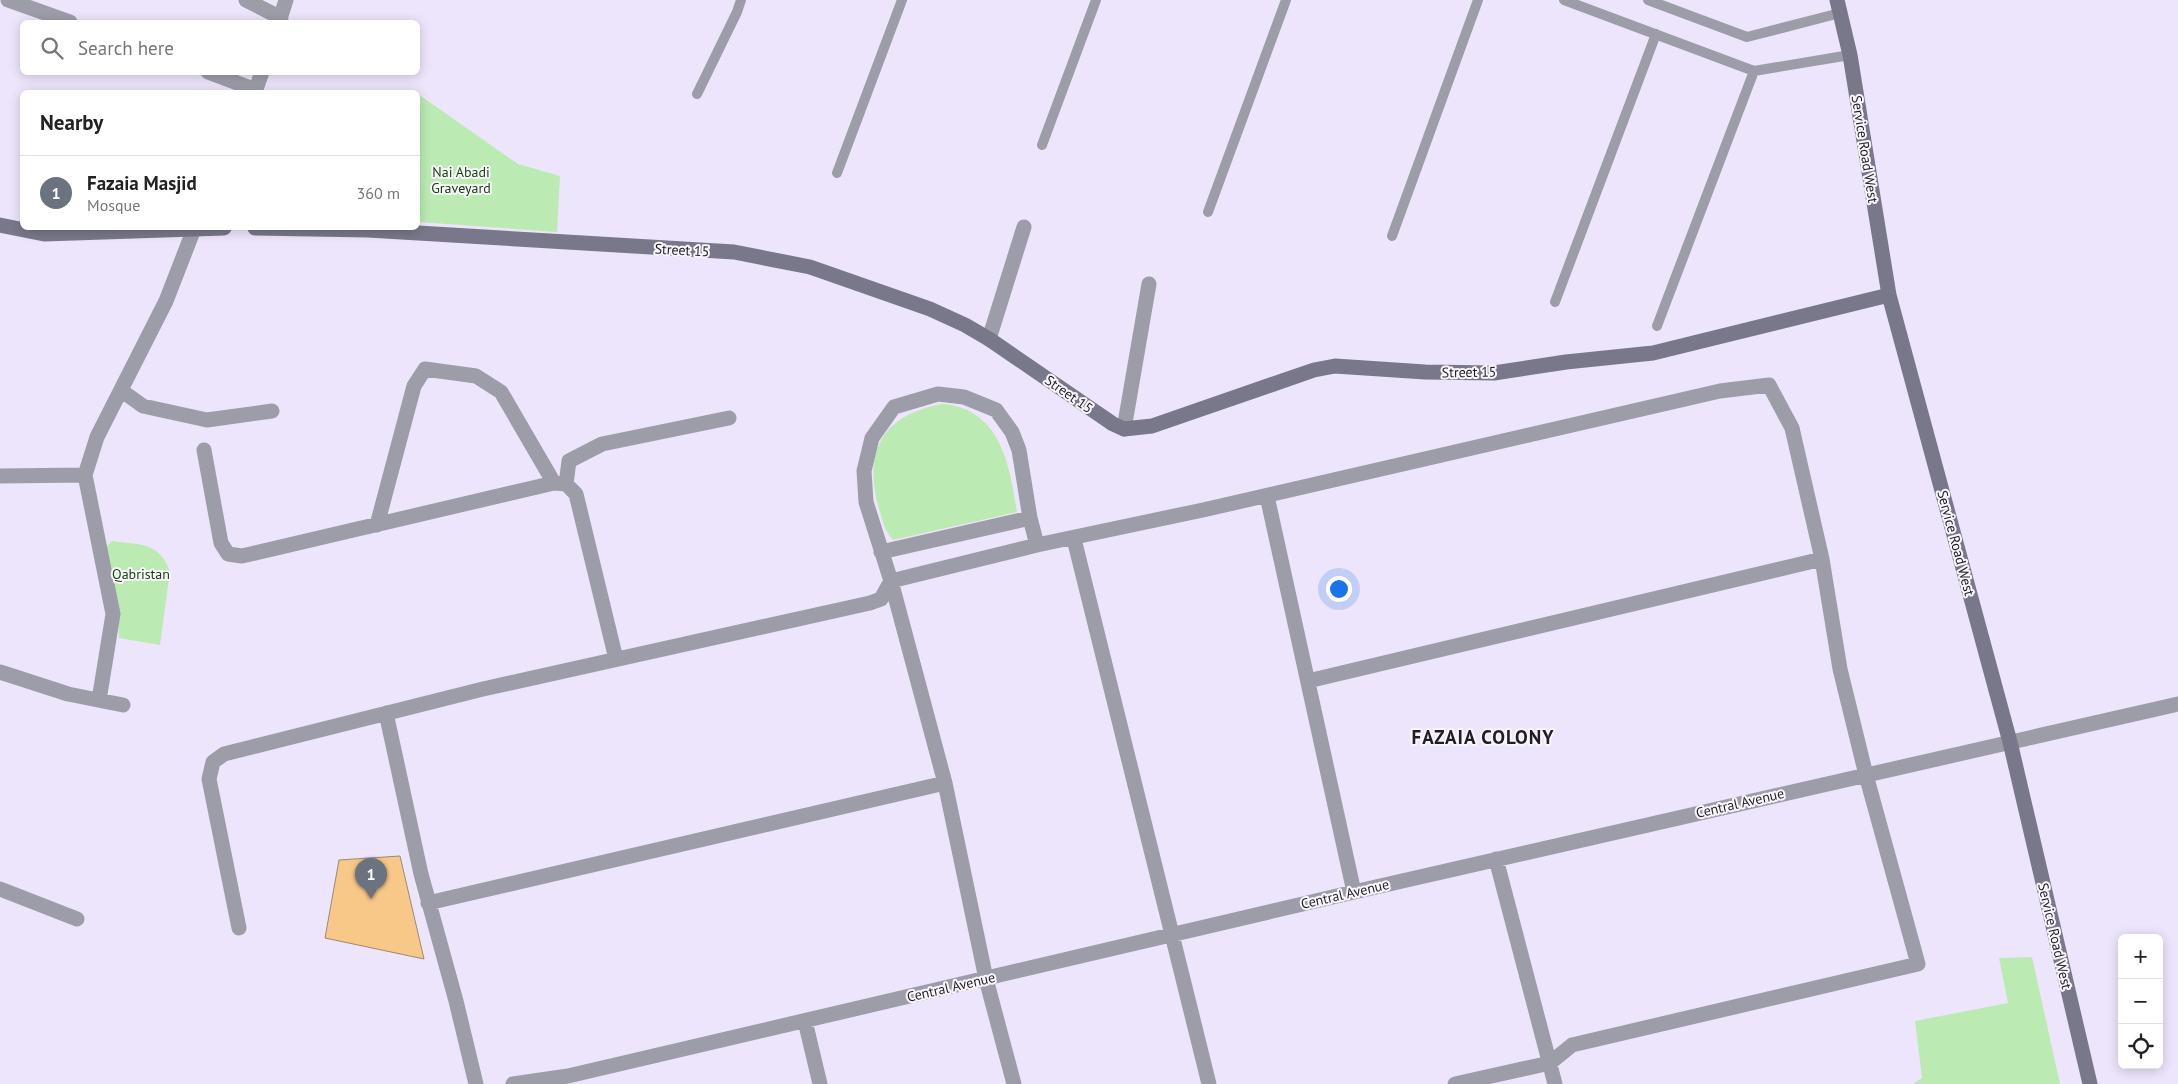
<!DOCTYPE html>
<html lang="en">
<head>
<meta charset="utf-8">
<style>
  body { margin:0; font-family:"PT Sans",sans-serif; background:#f6f6f6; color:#222 }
  .controls { position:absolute; right:15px; bottom:15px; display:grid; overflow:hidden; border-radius:8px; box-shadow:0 2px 12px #0003 }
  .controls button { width:45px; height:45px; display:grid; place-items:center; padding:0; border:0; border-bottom:1px solid #e0e0e0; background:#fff; color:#222; font:25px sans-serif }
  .you { position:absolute; left:1338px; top:588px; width:18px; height:18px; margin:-12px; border:4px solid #fff; border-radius:50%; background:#1a73e8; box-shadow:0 0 0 8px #1a73e833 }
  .badge { display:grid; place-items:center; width:32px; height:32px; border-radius:50%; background:#2563eb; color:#fff; font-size:16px; font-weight:700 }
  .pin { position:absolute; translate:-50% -41px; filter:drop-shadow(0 1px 2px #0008) }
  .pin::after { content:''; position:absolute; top:26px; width:18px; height:15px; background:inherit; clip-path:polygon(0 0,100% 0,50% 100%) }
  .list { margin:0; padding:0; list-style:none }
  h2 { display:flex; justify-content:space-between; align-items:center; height:65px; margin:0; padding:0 20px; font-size:21px }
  h2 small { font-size:16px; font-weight:400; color:#767676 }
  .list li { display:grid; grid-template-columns:32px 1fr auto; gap:15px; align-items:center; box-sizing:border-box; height:75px; padding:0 20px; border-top:1px solid #e0e0e0 }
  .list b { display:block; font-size:19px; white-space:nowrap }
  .list p { margin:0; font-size:16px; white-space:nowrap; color:#767676 }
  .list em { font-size:16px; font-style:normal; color:#767676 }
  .icon { flex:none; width:28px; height:28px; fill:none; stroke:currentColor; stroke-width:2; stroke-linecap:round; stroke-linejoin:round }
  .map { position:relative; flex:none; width:2178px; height:1084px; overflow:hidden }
  .search { position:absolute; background:#fff; box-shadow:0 2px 12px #0003; left:20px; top:20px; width:400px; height:55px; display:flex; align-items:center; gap:12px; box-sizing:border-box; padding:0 18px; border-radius:8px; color:#767676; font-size:19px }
  .panel { position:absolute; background:#fff; box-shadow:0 2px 12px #0003; left:20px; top:90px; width:400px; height:140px; border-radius:8px }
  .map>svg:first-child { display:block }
  .green { fill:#bbebb3 }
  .building { fill:#f8c888; stroke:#9b8a73 }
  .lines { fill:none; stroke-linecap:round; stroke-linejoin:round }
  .lane { stroke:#9d9da9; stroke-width:10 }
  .street { stroke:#9d9da9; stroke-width:15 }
  .secondary { stroke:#79788a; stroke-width:15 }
  .labels { text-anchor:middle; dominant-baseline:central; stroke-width:4; stroke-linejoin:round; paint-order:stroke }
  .street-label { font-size:14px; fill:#211d27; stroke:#f8f6fb }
  .park-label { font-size:14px; fill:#123e0b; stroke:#f8f6fb }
  .district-label { font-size:19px; font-weight:bold; letter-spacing:1px; fill:#211d27; stroke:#f8f6fb }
</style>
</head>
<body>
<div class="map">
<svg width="2178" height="1084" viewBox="0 0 2178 1084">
  <rect width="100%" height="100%" fill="#ede5fb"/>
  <!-- green -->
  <path class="green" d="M418 94 518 164 560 176 557 232 418 222Z
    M942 404C1000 408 1010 465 1017 512L893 540C884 530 882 518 878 505 863 449 885 414 942 404Z
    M112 541C140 545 158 541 170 571L160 645 119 638 117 598 107 553V546Z
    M2032 957 2060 1084H1913L1922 1078 1915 1021 2008 1003 1999 958Z"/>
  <!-- building -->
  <path class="building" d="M400 856 424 959 325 938 339 860Z"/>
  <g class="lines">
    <!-- lane -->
    <path class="lane" d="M1564 0 1754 71 1850 55
      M1648 0 1747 37 1840 13
      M697 94 737 12 741 0
      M1042 145 1096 0
      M837 173 902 0
      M1208 212 1286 0
      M1392 236 1478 0
      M1555 302 1656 34
      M1657 326 1754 71"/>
    <!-- street -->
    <path class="street" d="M8 0 70 22
      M246 0 281 18
      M279 22 286 0
      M208 72 256 90
      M255 92 262 72
      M989 339 1024 227
      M122 391 143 406 207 420 272 411
      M1124 429 1149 284
      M204 450 221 543 228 554 242 556 554 483 566 484 576 494 616 659
      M0 476 85 475
      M566 484 569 461 602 444 729 418
      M1267 496 1354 892
      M377 525 414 386 425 369 476 376 501 392 554 483
      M1074 539 1209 1084
      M881 552 1030 518
      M0 672 68 694 123 705
      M1308 681 1822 559
      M99 700 113 614 85 475 97 437 166 301 194 229
      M386 713 421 874 456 1001 476 1084
      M1496 859 1555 1084
      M0 889 77 919
      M428 903 945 783
      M239 928 209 779 213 762 224 754 483 689 870 603 881 599 891 581 1037 545 1203 510 1720 391 1769 385 1792 428 1822 559 1840 669 1866 775 1918 964 1572 1045 1550 1063 1455 1084
      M805 1021 820 1084
      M513 1084 568 1076 1354 892 2178 704
      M1014 1084 986 979 945 783 891 581 866 502 864 471 872 438 894 407 938 394 964 397 996 410 1012 432 1019 450 1030 518 1037 545"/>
    <!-- secondary -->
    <path class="secondary" d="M1837 0 1850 55 1889 295 2010 742 2090 1084
      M0 225 44 234 224 228
      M255 228 368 230 734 252 810 267 930 309 965 325 989 339 1113 424 1124 429 1152 426 1314 370 1335 366 1425 372 1494 373 1566 362 1653 353 1889 295"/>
  </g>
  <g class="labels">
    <!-- street labels -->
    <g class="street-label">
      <text transform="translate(1865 149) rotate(81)">Service Road West</text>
      <text transform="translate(682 250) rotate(3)">Street 15</text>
      <text transform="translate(1469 372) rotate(-1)">Street 15</text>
      <text transform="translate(1069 394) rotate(35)">Street 15</text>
      <text transform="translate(1956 543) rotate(75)">Service Road West</text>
      <text transform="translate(1740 803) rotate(-13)">Central Avenue</text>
      <text transform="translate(1345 894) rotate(-13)">Central Avenue</text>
      <text transform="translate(2055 936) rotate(77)">Service Road West</text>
      <text transform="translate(951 987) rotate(-13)">Central Avenue</text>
    </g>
    <!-- park labels -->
    <g class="park-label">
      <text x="461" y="172">Nai Abadi<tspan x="461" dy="16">Graveyard</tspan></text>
      <text x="141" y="574">Qabristan</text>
    </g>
    <!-- district labels -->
    <g class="district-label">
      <text x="1483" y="737">FAZAIA COLONY</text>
    </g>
  </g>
</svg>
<div class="controls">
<button>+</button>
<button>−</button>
<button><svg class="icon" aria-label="locate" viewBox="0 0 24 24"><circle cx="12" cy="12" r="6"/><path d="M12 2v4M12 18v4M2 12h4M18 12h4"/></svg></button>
</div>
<div class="you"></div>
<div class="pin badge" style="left:371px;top:899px;background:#6b7280">1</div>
<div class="search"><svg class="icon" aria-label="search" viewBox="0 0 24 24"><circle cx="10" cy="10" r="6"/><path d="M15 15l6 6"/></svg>Search here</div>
<section class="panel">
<h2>Nearby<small></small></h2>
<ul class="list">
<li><span class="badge" style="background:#6b7280">1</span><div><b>Fazaia Masjid</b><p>Mosque</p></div><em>360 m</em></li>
</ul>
</section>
</div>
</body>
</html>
